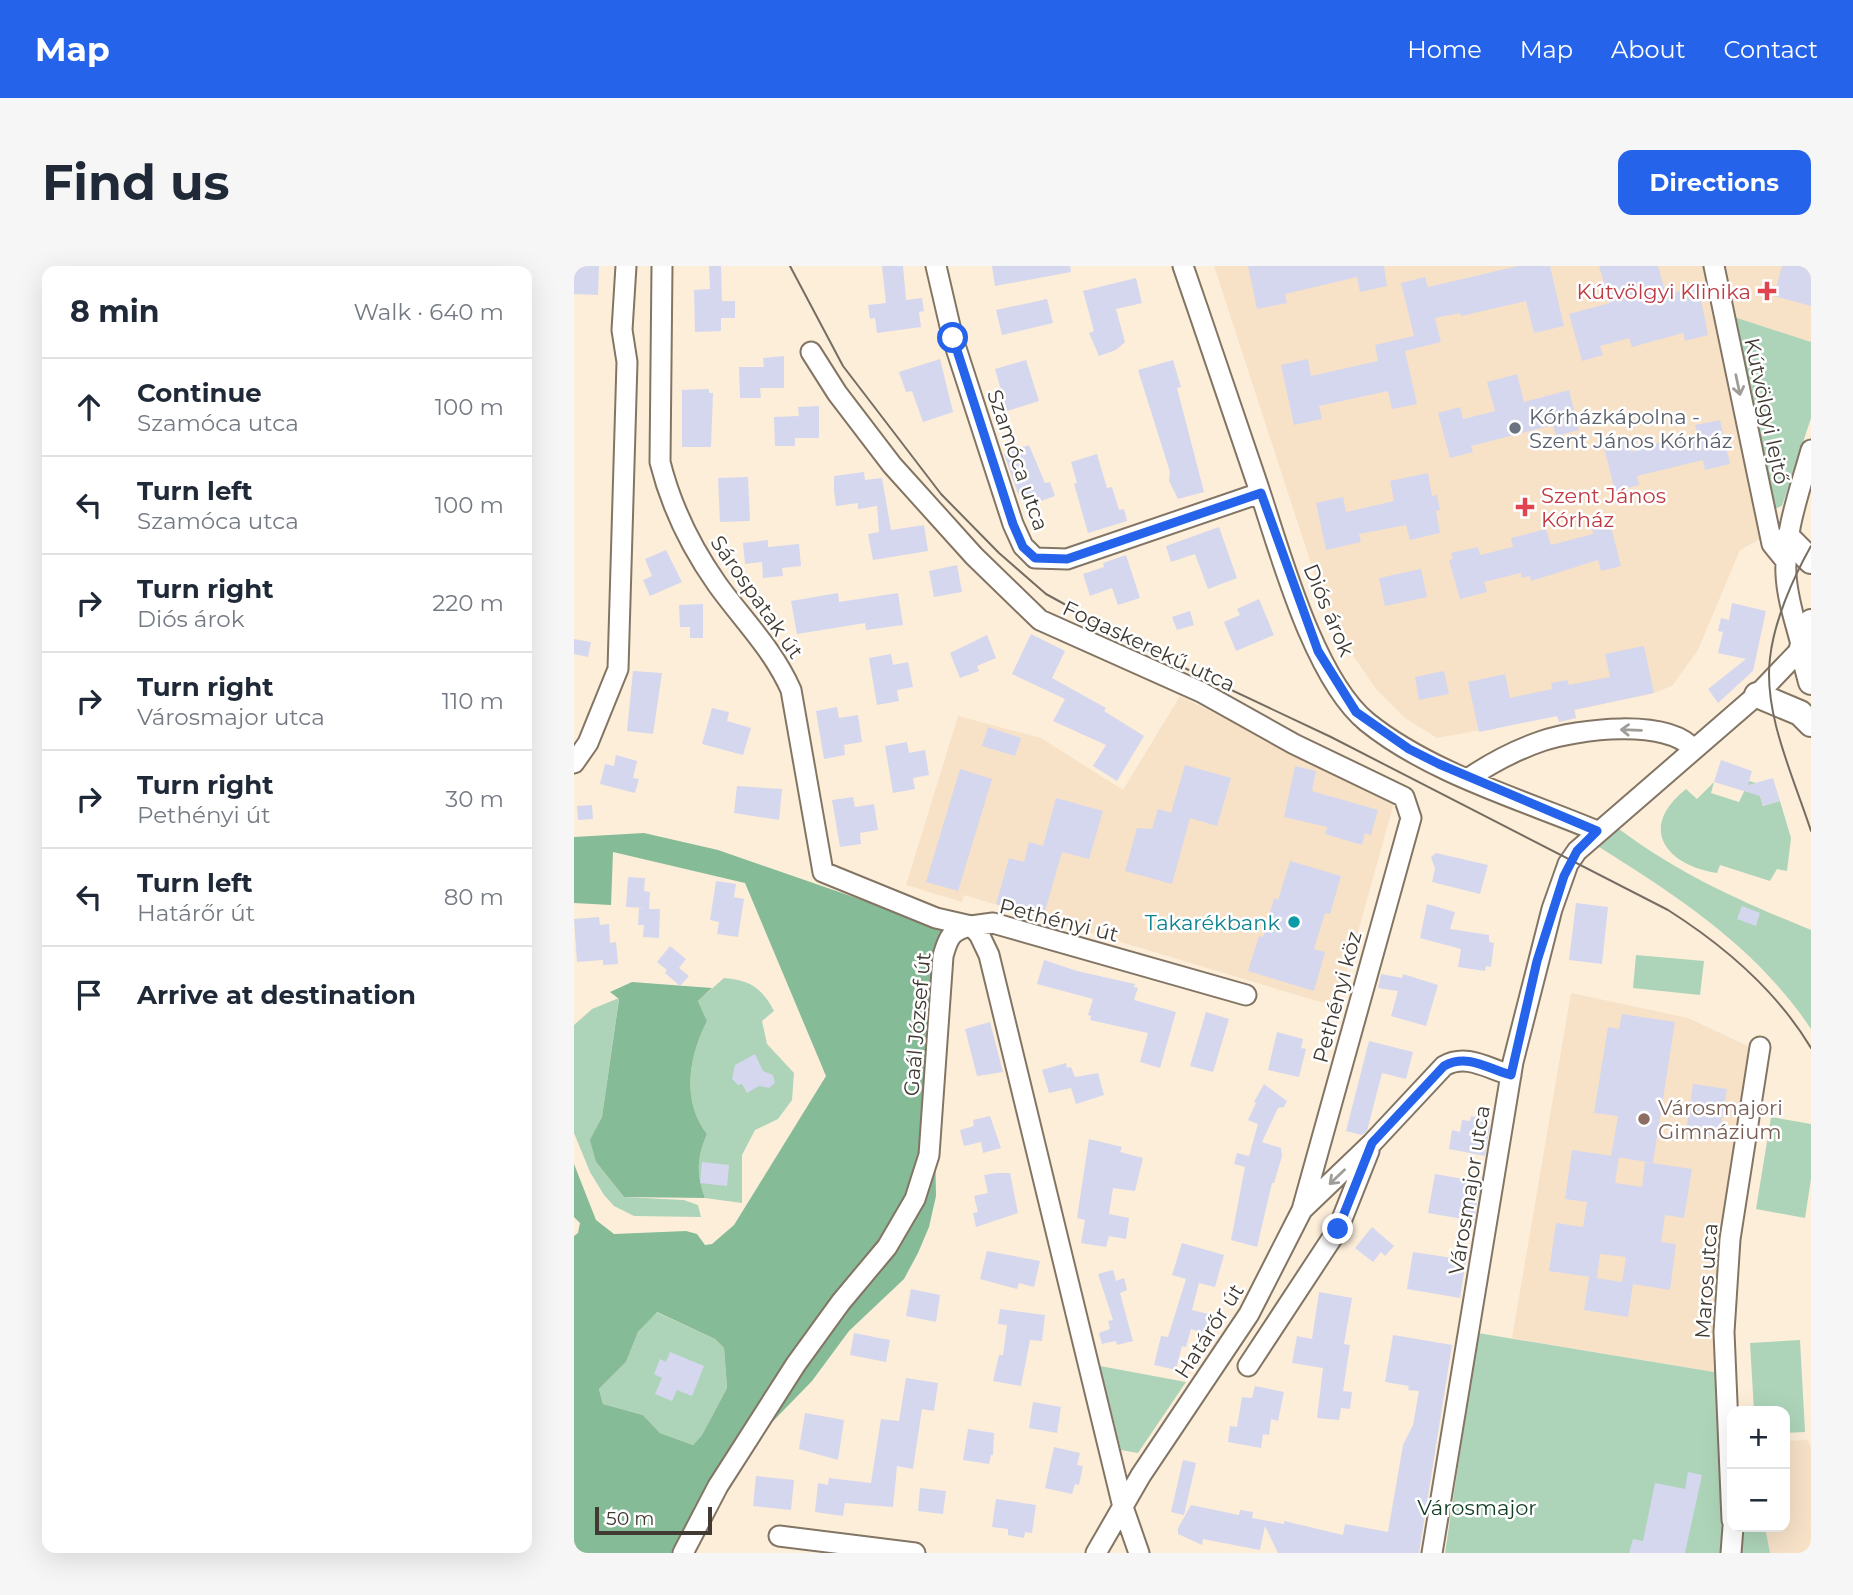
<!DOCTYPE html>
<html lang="en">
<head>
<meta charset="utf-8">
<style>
  body { margin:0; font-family:Montserrat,sans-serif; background:#f6f6f7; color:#1f2937 }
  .controls { position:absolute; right:21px; bottom:21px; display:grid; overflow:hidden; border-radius:14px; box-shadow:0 7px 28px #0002 }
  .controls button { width:63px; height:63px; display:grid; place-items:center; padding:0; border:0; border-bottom:2px solid #e0e1e3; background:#fff; color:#1f2937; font:35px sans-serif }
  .scale { position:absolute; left:21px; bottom:18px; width:117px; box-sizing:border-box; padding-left:7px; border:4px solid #403a32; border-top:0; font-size:19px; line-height:24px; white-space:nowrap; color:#403a32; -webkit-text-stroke:5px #fff; paint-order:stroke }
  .stop { position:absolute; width:21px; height:21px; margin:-16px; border:5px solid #2563eb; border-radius:50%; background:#fff }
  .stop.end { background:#2563eb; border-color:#fff; box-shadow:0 2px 7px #0008 }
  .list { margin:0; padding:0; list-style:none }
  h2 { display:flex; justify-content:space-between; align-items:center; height:91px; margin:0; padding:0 28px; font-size:30px }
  h2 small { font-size:23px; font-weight:400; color:#747a83 }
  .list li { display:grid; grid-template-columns:46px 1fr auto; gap:21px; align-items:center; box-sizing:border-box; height:98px; padding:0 28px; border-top:2px solid #e0e1e3 }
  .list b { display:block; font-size:26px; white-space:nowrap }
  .list p { margin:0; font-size:23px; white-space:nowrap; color:#747a83 }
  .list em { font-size:23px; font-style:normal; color:#747a83 }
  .icon { flex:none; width:38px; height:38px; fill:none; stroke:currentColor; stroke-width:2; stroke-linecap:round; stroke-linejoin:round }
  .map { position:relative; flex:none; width:1237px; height:1287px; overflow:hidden; border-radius:14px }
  header { display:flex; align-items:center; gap:42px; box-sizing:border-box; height:98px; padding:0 35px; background:#2563eb; color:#fff }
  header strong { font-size:33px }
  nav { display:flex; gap:38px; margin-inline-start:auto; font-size:24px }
  .intro { display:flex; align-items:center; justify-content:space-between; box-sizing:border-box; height:168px; padding:0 42px }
  h1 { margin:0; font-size:49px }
  .button { padding:18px 32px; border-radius:14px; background:#2563eb; color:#fff; font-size:24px; font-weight:700 }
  main { display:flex; gap:42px; padding:0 42px }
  aside { flex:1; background:#fff; border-radius:14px; box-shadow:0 7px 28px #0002 }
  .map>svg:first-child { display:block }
  .built { fill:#f7e2c8 }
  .green { fill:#add4b9 }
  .forest { fill:#86bb98; fill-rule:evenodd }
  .building { fill:#d5d7ee }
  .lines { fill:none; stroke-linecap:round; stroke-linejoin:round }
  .minor-casing { stroke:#837564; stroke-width:23 }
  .major-casing { stroke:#837564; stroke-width:28 }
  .minor { stroke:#fff; stroke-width:19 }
  .major { stroke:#fff; stroke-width:24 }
  .tram { stroke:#756d61; stroke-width:2 }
  .oneway { stroke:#a09c98 }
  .route { stroke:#2563eb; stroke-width:9 }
  .health-dot { fill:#e0444e; stroke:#fff; stroke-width:2.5 }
  .worship-dot { fill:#6b7280; stroke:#fff; stroke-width:2.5 }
  .culture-dot { fill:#0f9aa8; stroke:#fff; stroke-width:2.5 }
  .education-dot { fill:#8d6e63; stroke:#fff; stroke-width:2.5 }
  .labels { text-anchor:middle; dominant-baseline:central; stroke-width:5; stroke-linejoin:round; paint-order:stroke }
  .health-label { font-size:21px; fill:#be3a42; stroke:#fff; text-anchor:end }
  .street-label { font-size:21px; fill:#403a32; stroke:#fff }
  .worship-label { font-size:21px; fill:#5b616d; stroke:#fff; text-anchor:start }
  .culture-label { font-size:21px; fill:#0d838f; stroke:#fff; text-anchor:end }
  .education-label { font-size:21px; fill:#785e54; stroke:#fff; text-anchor:start }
  .park-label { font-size:21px; fill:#133d25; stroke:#fff }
</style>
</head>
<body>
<header>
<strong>Map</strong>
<nav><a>Home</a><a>Map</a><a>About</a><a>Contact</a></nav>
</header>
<div class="intro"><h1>Find us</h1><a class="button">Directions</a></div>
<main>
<aside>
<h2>8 min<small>Walk · 640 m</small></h2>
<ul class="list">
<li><svg class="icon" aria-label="ahead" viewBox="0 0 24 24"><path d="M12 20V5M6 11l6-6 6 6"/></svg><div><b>Continue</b><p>Szamóca utca</p></div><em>100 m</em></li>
<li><svg class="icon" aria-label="left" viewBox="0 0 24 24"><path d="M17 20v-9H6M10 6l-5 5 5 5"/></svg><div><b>Turn left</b><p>Szamóca utca</p></div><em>100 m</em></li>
<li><svg class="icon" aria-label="right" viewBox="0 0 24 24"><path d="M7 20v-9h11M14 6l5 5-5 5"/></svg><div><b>Turn right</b><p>Diós árok</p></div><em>220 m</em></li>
<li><svg class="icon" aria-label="right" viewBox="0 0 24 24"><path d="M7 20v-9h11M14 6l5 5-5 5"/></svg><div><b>Turn right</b><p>Városmajor utca</p></div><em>110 m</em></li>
<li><svg class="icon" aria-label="right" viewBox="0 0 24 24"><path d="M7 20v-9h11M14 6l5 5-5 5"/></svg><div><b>Turn right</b><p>Pethényi út</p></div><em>30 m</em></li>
<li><svg class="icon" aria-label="left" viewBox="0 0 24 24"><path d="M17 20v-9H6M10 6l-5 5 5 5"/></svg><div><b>Turn left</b><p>Határőr út</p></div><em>80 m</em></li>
<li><svg class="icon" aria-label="arrive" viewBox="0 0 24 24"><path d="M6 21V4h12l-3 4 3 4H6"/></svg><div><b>Arrive at destination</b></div></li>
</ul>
</aside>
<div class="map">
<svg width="1237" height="1287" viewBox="0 0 1237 1287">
  <rect width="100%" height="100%" fill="#fdeeda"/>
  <!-- built -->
  <path class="built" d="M640 0H1136L1188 272 1166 284 1124 384 1098 420 1080 427 1001 444 1002 452 985 456 983 450 863 472 831 452 802 423 756 356Z
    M1145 0H1237V76L1154 49Z
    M606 430 820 537 763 741 390 629 388 636 332 619 384 450 467 472 549 524Z
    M997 727 1114 752 1176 781 1149 959 1146 1107 938 1072Z
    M1234 1174 1237 1182V1287H1196L1191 1261H1211V1175Z"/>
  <!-- green -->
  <path class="green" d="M1154 49 1237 76V152L1208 240 1198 244Z
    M1175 515 1182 517 1189 540 1206 535 1217 572 1213 605 1203 603 1196 615 1146 599 1143 607C1092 599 1063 562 1112 523L1123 533 1140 516 1137 527 1165 536Z
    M1045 563C1105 608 1168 636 1237 664V763C1183 682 1106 632 1025 581Z
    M1062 689 1130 695 1126 729 1059 722Z
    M150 712C176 714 188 722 200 745L188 755 193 778 220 807 218 834 204 853 181 864 168 889V937L131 932C122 907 123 892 133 868 107 834 115 791 133 755L124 735Z
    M45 732 28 851 17 874 22 896 50 931 110 934 124 939 127 951 60 950 40 940 30 929 16 906 0 867V759L18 743Z
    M1197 851 1237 858V913L1231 952 1182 943Z
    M82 1046 141 1073 150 1082 153 1122 128 1169 119 1179 86 1167 69 1149 29 1138 25 1123 52 1096 64 1066Z
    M904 1067 1146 1107 1158 1261H1191L1196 1287H871Z
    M1226 1074 1231 1166 1211 1167V1145H1180L1176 1077Z
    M526 1100 612 1116 564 1187 547 1184Z"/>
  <!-- forest -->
  <path class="forest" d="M70 567 144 584 369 662 359 763 362 930 355 961 344 987 330 1013 275 1065 238 1115 139 1217 101 1287H0V970L4 967 6 957 0 951V898L22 954 40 968 112 965 123 968 131 979 138 978 160 959 252 810 171 617 39 586 37 639 0 637V571ZM83 1046 141 1073 150 1082 153 1122 128 1169 119 1179 86 1167 69 1149 29 1138 25 1123 52 1096 64 1066Z
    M58 716 138 722 124 735 133 755C115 791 107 834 133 868 123 892 122 907 131 932L50 931 22 896 16 874 28 851 45 733 36 726Z"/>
  <!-- building -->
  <path class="building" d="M0 0H25L24 29 0 28Z
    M135 0H147L148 35H161V52H147V65L121 66 120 24 136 23Z
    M308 0H329L332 34 348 32 350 45 345 46 347 61 303 67 301 52 296 53 294 39 312 37Z
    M418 0H496L497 6 421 20Z
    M674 0H810L813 20 786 26 783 11 711 28 713 37 683 43Z
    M944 0H976L990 60 960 67 952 35 887 50 886 47 861 52 867 76 831 85 843 138 818 143 814 125 745 140 748 153 720 159 707 99 734 93 737 110 804 95 801 79 840 70 827 17 851 11 854 21Z
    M1025 0H1084L1092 29 1121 21 1124 30 1126 29 1134 69 1111 75 1109 67 1058 81 1055 72 1026 80 1029 89 1008 95 995 48 1036 37Z
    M1208 0H1237V40L1200 30Z
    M562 12 568 37 542 43 551 76 542 84 525 90 515 67 520 65 509 25Z
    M473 33 479 57 428 69 422 44Z
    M210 90V122H186L187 132H166L165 101H190L189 92Z
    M366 93 379 146 349 156 338 125 332 126 325 106Z
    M452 94 465 135 433 145 421 103Z
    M599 94 607 121 603 122 630 226 604 233 595 215 596 206 564 104Z
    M943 108 950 136 995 124 1005 164 982 170 979 159 897 180 899 186 876 192 864 147 886 141 889 153 921 145 913 116Z
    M135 123V127H139L137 181H108V124Z
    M245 140V172H221V180H201L200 151 225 150 224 141Z
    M1146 154 1156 198 1131 204 1129 194 1063 210 1065 219 1041 225 1029 178 1054 172 1057 186 1096 173 1097 176 1124 170 1121 159Z
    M455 179 471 217 476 216 481 230 453 240 448 226 444 228 430 188Z
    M523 188 533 222 538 221 545 244 550 243 553 255 514 267 500 218 503 217 497 196Z
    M290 206 291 214 308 212 317 264 350 259 354 285 299 294 294 268 305 266 303 240 284 243V237L262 240 260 225V210Z
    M854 207 858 230 863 229 866 244 862 245 866 267 836 274 832 259 785 268 787 276 752 284 742 237 769 231 772 246 820 235 816 215Z
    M174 211 176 255 146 256 144 212Z
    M1036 257 1047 300 1027 305 1024 294 957 315 956 310 948 312 947 307 910 316 913 326 886 333 875 294 879 293 877 287 904 281 906 289 939 281 937 272 972 263 977 279 1019 268 1018 262Z
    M645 261 663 312 634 323 621 288 597 296 592 280Z
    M194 274V281L225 278 227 300 208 302 209 310 189 312 188 296 171 298 169 277Z
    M92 284 108 316 76 330 69 314 78 310 71 293Z
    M552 289 566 332 544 339 538 322 516 330 509 308 530 301 529 297Z
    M383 299 388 326 360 331 355 305Z
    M847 303 853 331 811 340 805 312Z
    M264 327 265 336 324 327 329 359 292 364 291 357 223 368 217 335Z
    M685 333 700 369 662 385 650 356 666 349 663 343Z
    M1158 337 1192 345 1179 405 1144 437 1134 423 1172 393 1144 387 1149 366 1144 365 1147 352 1155 354Z
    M129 338V372H116V361H106L105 339Z
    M616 345 620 359 603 364 598 351Z
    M457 368 491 385 478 412 532 442 530 445 570 470 543 515 519 500 532 479 479 455 491 433 438 408Z
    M413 369 422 392 403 400 405 405 386 412 376 387Z
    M0 373 17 376 14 391 0 388Z
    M1070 380 1080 427 1000 444 1002 452 985 456 983 450 905 466 894 416 931 408 936 432 978 423 977 417 993 414 995 419 1036 411 1031 388Z
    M317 388 319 399 334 396 339 421 323 424 325 435 303 439 295 392Z
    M59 405 88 407 79 468 53 465Z
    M870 405 875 428 845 434 841 411Z
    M263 441 265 452 284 449 288 476 270 479 271 489 250 493 242 445Z
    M138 442 155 446 153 455 177 462 169 489 128 478Z
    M414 461 447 472 441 490 408 480Z
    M333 476 335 487 351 484 355 509 339 512 341 523 319 527 311 480Z
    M42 489 63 495 59 512 65 513 61 527 26 518 31 498 40 500Z
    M1147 494 1178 505 1174 519 1199 512 1206 535 1189 540 1186 530 1140 516Z
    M611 499 657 512 643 560 616 552 598 618 551 605 563 562 578 563 584 543 597 547Z
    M721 500 742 505 738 525 804 544 797 569 791 567 788 579 751 568 753 561 710 551Z
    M386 503 418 513 384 625 352 616Z
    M163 520 208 523 205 554 160 547Z
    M279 531 281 541 300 538 304 564 286 567 287 578 266 581 258 534Z
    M482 532 529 545 515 593 488 586 469 652 422 638 435 592 450 596 455 576 469 580Z
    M18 539 19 553 4 554 3 540Z
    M862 587 914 599 906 628 858 616 861 603 857 591Z
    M716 595 767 610 756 648 751 647 740 683 751 686 740 725 674 705 685 670 689 671 700 632 704 634Z
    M54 611 71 612 70 625 76 626 75 643H86L85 672 69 671 70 659H64L65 642H73L52 641Z
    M142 615 162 618 160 631 170 633 164 671 143 668 145 656 136 654Z
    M1002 637 1034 641 1028 698 995 694Z
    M853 638 881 646 876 663 915 669V676L920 677 917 701 912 700 911 705 884 701 887 683 846 672Z
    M1168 640 1186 647 1182 660 1163 653Z
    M25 651 26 659 35 658 36 677 42 676 44 698 29 699V694L3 696 0 653Z
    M96 680 112 693 105 702 115 710 106 720 91 707 93 704 83 696Z
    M470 694 503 705 561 718 560 721 564 722 560 734 602 746 586 802 566 796 574 767 516 754 517 750 514 749 519 733 463 718Z
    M807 708 828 712 829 708 864 719 852 760 817 750 824 725 804 722Z
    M632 746 655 753 639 806 616 800Z
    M1048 748 1101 756 1079 897 1037 890 1044 850 1020 847 1034 761 1045 763Z
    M416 756 429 806 403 810 391 763Z
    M703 766 729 773 727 782 732 783 725 811 694 804Z
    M795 775 839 786 832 813 808 807 793 865 788 869 772 865Z
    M181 788 189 805 199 809 201 817 195 822 185 820 173 827 168 818 164 819 158 813 161 799Z
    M492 797 493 802 497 801 501 811 524 807 530 829 502 838 497 822 475 827 468 804Z
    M690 818 713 835 710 841 704 842 688 876 707 882 708 890 700 917H698L683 981 657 974 671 901 660 898 663 887 675 890 684 858 674 854 682 837 680 836Z
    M1119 818 1153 823 1145 871 1112 865Z
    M416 850 427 882 409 887 407 876 390 880 386 864 400 860 399 854Z
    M897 850 912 853 911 858 916 859 911 890 875 883 878 864 886 866 888 854 896 855Z
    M515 873 548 881 546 886 569 892 561 925 539 922 535 948 555 952 552 973 535 970 532 981 507 977 511 954 503 952Z
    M998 884 1045 891 1041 917 1068 921 1071 896 1118 903 1110 952 1091 949 1087 976 1102 978 1096 1024 1059 1018 1054 1051 1010 1044 1015 1011 1048 1016 1052 991 1026 988 1023 1012 975 1005 982 957 1009 961 1013 936 991 933Z
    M128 896 155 899 153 920 126 917Z
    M422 907H436L444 947 402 961 399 947 404 946 400 930 414 927 410 909Z
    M861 908 906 916 900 955 854 947Z
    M798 961 820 980 811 990 807 986 799 996 781 982Z
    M608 977 650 989 641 1021 625 1017 618 1044 638 1049 633 1068 617 1063 612 1081 608 1080 602 1104 580 1099 587 1070 594 1071 612 1013 598 1009Z
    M413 985 466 995 460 1021 445 1017 443 1023 406 1013Z
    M839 986 892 994 886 1032 833 1023Z
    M539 1004 542 1015 550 1012 553 1024 546 1027 559 1075 543 1079 542 1075 528 1078 525 1067 536 1063 534 1055 539 1054 524 1008Z
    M337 1023 366 1029 362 1056 332 1050Z
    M745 1026 778 1032 770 1078 776 1079 769 1125 778 1126 776 1143 767 1142 765 1154 743 1152 749 1102 718 1097 723 1070 738 1073Z
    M426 1043 471 1049 468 1075 456 1074 447 1120 419 1115 425 1089H429L433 1059 424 1058Z
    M280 1067 316 1074 312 1096 276 1089Z
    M819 1069 878 1079 845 1287H704L691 1260 686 1284 629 1273 628 1279 604 1268V1262L617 1239 665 1249 666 1244 679 1246 678 1252 710 1258V1255L769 1269 771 1258 814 1266 829 1179 839 1159 845 1125 834 1124 835 1120 811 1116Z
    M96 1086 130 1100 118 1130 103 1124 98 1135 81 1128 88 1112 80 1108 86 1093 92 1096Z
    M332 1112 364 1117 360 1145 348 1143 339 1203 323 1200 319 1241 271 1237 269 1250 241 1246 244 1217 254 1219 255 1212 297 1217 307 1153 325 1155Z
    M681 1120 710 1126 704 1155 697 1153 695 1169 689 1168 687 1182 654 1176 656 1160 663 1161 668 1131 678 1132Z
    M459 1136 487 1141 483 1167 455 1162Z
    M231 1147 270 1154 264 1194 225 1183Z
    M394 1163 420 1167 419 1189H417L415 1198 389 1194Z
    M480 1181 506 1187 503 1199 509 1200 505 1219 501 1218 498 1228 471 1222Z
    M609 1194 622 1197 610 1249 597 1246Z
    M1114 1206 1128 1209 1111 1287H1055L1059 1273 1069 1275 1081 1217 1111 1223Z
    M182 1210 220 1214 217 1244 179 1240Z
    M346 1222 372 1225 369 1248 344 1245Z
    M422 1233 462 1239 458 1267 451 1266 450 1272 434 1269V1263L418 1261Z"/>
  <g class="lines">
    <!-- minor casing -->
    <g class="minor-casing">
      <path id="minor" d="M88 0 86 196C97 240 117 281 143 318 168 353 199 383 217 424L249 606 362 652 397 660 419 657 672 729
        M362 0 379 73 439 258 449 280 461 292 493 293 686 227
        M609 0C634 72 658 144 683 217 705 282 739 412 793 456 856 507 949 534 1023 565
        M1140 0 1198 278 1211 294
        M237 86 263 127 318 199 400 290 466 354 627 426 720 478 830 531 837 552 728 944
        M0 497 14 477 44 403 53 96 48 64 52 0
        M895 512C917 497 942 484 968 475 1003 463 1094 452 1119 483
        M397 660 405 668 415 689 549 1241 565 1287
        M674 1100 764 963 795 885
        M1158 1254 1150 1066 1156 973 1186 781
        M205 1270 341 1287
        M109 1287 144 1220 222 1098 267 1036 313 981 341 933 355 889 369 690C374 672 377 664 397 660
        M522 1287 567 1209 675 1048 728 944 798 877 870 800C893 787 914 803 937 809
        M858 1287 939 796 978 643 994 598 1003 585 1183 429 1228 382C1222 358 1213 333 1212 308 1210 266 1226 224 1237 184
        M1157 1287 1159 1261"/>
    </g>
    <!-- major casing -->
    <g class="major-casing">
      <path id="major" d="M1214 272 1237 295
        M1237 356 1228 382 1237 416
        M1183 429 1226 447 1237 458"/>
    </g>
    <!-- minor -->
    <use href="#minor" class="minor"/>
    <!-- major -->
    <use href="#major" class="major"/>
    <!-- tram -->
    <path class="tram" d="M216 0 269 100 367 228 425 287 472 328 583 389 757 471 1094 644C1149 679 1203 725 1237 782
      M1237 280C1219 312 1200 355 1196 392 1189 448 1220 512 1237 565"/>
  </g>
  <!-- one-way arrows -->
  <defs><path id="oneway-shaft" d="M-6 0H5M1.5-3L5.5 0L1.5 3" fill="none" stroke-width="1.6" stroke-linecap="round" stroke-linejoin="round" transform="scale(1.75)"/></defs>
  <g class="oneway">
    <use href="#oneway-shaft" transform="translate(1164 119) rotate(78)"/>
    <use href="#oneway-shaft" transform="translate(1057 464) rotate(-178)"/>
    <use href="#oneway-shaft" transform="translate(763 911) rotate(136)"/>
  </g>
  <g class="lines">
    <!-- route -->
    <path class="route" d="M379 72 439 258 449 281 461 292 493 293 687 227 744 385 782 446 835 483 865 498 1023 565 1003 585 990 610 963 695 937 809C914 803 894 787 870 800L798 877 764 963"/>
  </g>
  <!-- markers -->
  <g class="health-dot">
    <path d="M1189.5 14.5h7v7h7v7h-7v7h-7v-7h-7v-7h7z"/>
    <path d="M947.5 230.5h7v7h7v7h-7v7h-7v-7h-7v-7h7z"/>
  </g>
  <circle class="worship-dot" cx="941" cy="162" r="7"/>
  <circle class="culture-dot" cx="720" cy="656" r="7"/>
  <circle class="education-dot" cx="1070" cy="853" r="7"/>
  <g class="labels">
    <!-- health labels -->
    <g class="health-label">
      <text x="1177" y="25">Kútvölgyi Klinika</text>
      <text x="967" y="229" text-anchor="start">Szent János<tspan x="967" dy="24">Kórház</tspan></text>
    </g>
    <!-- street labels -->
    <g class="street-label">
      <text transform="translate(1193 145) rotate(78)">Kútvölgyi lejtő</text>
      <text transform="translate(444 194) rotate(71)">Szamóca utca</text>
      <text transform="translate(183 331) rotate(55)">Sárospatak út</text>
      <text transform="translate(755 344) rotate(67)">Diós árok</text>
      <text transform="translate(575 380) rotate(25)">Fogaskerekű utca</text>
      <text transform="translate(485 654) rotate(14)">Pethényi út</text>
      <text transform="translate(763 731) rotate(-75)">Pethényi köz</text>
      <text transform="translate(343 758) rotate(-85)">Gaál József út</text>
      <text transform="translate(895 924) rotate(-81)">Városmajor utca</text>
      <text transform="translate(1132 1015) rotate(-86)">Maros utca</text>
      <text transform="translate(635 1065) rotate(-57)">Határőr út</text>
    </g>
    <!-- worship labels -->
    <g class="worship-label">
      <text x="955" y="150">Kórházkápolna -<tspan x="955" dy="24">Szent János Kórház</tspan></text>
    </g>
    <!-- culture labels -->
    <g class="culture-label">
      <text x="706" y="656">Takarékbank</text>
    </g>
    <!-- education labels -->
    <g class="education-label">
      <text x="1084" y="841">Városmajori<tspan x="1084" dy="24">Gimnázium</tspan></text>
    </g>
    <!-- park labels -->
    <g class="park-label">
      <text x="903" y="1241">Városmajor</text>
    </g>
  </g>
</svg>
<div class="controls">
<button>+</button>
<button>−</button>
</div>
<div class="scale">50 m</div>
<div class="stop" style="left:379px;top:72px"></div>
<div class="stop end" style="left:764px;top:963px"></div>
</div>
</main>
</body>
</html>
